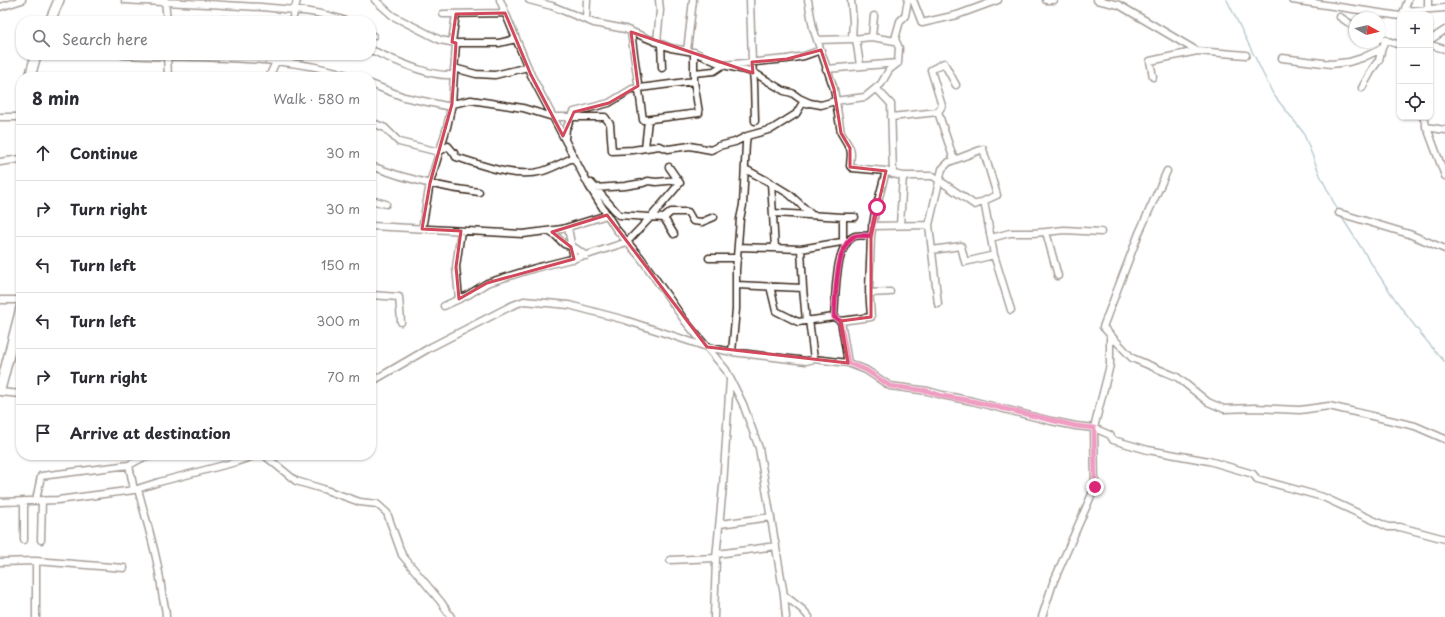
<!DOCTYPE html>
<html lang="en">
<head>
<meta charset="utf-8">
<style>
  body { margin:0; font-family:"Playpen Sans",sans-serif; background:#f2f2f3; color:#2b2b33 }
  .controls { position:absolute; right:12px; top:12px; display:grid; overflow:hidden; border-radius:8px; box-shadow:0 1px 3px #0004 }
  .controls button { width:36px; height:36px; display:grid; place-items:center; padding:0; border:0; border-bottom:1px solid #e1e1e2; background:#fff; color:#2b2b33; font:20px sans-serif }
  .compass { position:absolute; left:1349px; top:12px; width:36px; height:36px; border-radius:50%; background:#fff; box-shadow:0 1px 3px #0004; rotate:98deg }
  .stop { position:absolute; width:12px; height:12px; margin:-9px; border:3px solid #db2777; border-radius:50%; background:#fff }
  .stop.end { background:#db2777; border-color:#fff; box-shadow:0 1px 4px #0008 }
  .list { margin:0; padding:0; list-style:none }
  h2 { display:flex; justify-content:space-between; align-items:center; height:52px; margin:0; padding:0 16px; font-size:17px }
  h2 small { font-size:13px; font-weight:400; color:#7c7c81 }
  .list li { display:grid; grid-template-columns:26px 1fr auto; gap:12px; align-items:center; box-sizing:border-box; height:56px; padding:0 16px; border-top:1px solid #e1e1e2 }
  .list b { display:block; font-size:15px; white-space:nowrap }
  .list em { font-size:13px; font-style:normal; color:#7c7c81 }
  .icon { flex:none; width:22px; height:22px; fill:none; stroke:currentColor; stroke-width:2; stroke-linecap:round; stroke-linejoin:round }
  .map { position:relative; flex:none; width:1445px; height:617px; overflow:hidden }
  .search { position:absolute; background:#fff; box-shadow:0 1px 3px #0004; left:16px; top:16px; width:360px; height:44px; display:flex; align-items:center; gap:10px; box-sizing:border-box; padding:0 14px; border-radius:16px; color:#7c7c81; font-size:15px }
  .panel { position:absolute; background:#fff; box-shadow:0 1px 3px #0004; left:16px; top:72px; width:360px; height:388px; border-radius:16px }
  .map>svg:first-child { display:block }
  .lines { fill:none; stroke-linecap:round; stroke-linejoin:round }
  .stream { stroke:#6a8e99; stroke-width:1.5 }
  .street-casing { stroke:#3b2a1e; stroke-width:9 }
  .secondary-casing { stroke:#3b2a1e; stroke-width:12 }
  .street { stroke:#fff; stroke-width:6 }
  .secondary { stroke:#fff; stroke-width:9 }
  .route { stroke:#db2777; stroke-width:5 }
  .marked { fill:none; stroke:#d1495b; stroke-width:3; stroke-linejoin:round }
</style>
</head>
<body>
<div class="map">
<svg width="1445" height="617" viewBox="0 0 1445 617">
  <rect width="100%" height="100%" fill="#fff"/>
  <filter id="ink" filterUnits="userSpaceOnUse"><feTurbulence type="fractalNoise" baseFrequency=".025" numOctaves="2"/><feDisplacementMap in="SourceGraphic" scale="8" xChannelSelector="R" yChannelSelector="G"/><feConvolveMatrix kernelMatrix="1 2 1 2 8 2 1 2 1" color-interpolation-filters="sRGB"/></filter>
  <g filter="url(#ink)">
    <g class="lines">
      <!-- stream -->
      <path class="stream" d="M1227 0 1273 94 1303 132 1320 175 1338 211
        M1341 216C1373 266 1404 318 1445 362"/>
      <!-- street casing -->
      <g class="street-casing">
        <path id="street" d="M125 0C174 3 223 4 272 8 297 10 322 12 346 21
          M165 0 167 21
          M375 0 393 16 440 40 456 43H499L516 39
          M500 0 531 75 589 186 616 229 641 258 685 321 726 370 743 404 759 448 784 595 786 617
          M529 0 552 6 594 23 625 29 671 48 694 52 723 65 787 59 804 56 821 50
          M750 0 752 62 754 83 755 121
          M808 0 813 28 834 89 841 133 850 148 851 154 850 166 852 168 886 171
          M913 0 922 23 957 15 998 0
          M1046 0H1054
          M1097 0 1119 5 1197 51
          M1292 0 1400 16
          M0 7 22 0
          M1428 9V0
          M1404 11 1445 8
          M443 14 505 13
          M1403 14 1408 0
          M1340 17 1355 27
          M586 19 587 0
          M195 21 221 20 242 21
          M292 21 297 0
          M631 32 643 120 699 113 694 81
          M371 35 373 36
          M872 37 895 41
          M1379 38 1400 45
          M852 39 872 37 874 16
          M856 39 860 65
          M817 40 852 39 853 21 851 0
          M1430 40 1445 30
          M452 42 456 14
          M657 42 660 10 659 0
          M661 44 662 68
          M1430 45 1445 49
          M371 50C390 58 435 80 454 74
          M687 51 693 0
          M694 52V73
          M123 55C200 59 280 53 354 77
          M167 55 168 77
          M1282 58 1331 64 1349 62 1362 58 1377 51 1382 48 1386 40
          M454 68 476 74 495 75 528 67
          M826 69 898 63
          M269 77 279 55
          M1153 77 1150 61 1197 51 1246 55
          M371 84 404 97 451 107
          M1362 88 1373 68 1379 60 1382 48
          M452 104 471 100 523 108 553 117H605L610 124 612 151 633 150 659 146 668 149 690 146 711 150 719 146 735 142 747 136 772 129 796 114 802 104 809 103
          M938 112 942 106 931 70 944 63 956 85
          M0 117H21
          M891 117 938 112 954 160
          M1423 117 1445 176
          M371 122 385 128 399 142 439 152 448 146 454 153 456 157C482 165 515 179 543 171 553 168 564 162 574 157
          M1426 127 1445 130
          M565 139 566 129 574 112 609 103 632 89 694 81V73L714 71 723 65 753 72 784 91 792 93 799 98 810 103 821 105 835 101 865 97 881 84 889 70 898 63 899 48 895 39 900 21 905 16 908 0
          M645 148 648 120
          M0 162 21 159
          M371 166C406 179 442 188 479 192
          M745 169 771 183
          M1167 171 1139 233 1103 327 1132 358 1177 377 1208 402 1224 409 1255 408 1300 410 1329 406 1415 426 1445 439
          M893 174 903 176 900 225
          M903 176H933L975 205 997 195 983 149 949 162 942 169 929 225
          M591 183 619 215 664 218 671 212H688L693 221 702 222 714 217
          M595 188 625 186 643 183 648 181 656 182 678 180
          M371 200 386 204
          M773 213 843 217V242
          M1339 213 1409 234 1445 249
          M843 217H855
          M664 218 674 234
          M371 226 523 234 562 229 607 215
          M872 226 929 225 938 304
          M568 228 574 259
          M422 229 430 183 447 127 452 104 456 43
          M548 231 556 236 564 244 575 248 586 256
          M1046 232 1064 230 1101 232
          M991 238 1010 233H1032L1046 232 1058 276
          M738 247 801 249 803 288
          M775 248 771 183 789 194 811 214
          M801 249 847 241
          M932 250 961 246 965 262 994 255 984 201
          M994 255 1011 310
          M709 258H738
          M737 285 803 288 806 321
          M770 286 776 311 798 322 834 317C836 297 834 248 853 237 857 234 866 236 871 236L875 212 886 171 893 174 891 104 876 88
          M869 293 890 292
          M371 295 399 297 401 322
          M459 299 456 267 461 231
          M0 300H21
          M444 306 468 295 487 283 535 268 587 255 627 242 651 217 680 183 669 167
          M837 319 841 321 848 363
          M841 321 871 317 869 289 871 236
          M732 352 736 309V270L740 219 743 205 746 143 747 136
          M814 359 848 363 866 370 890 386 928 391 942 395 972 401 1051 421 1076 426 1094 428 1110 435 1113 440 1148 450 1209 461 1253 474 1257 479 1323 497 1388 527H1400L1445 539
          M371 382 431 347 511 306 524 301 569 305 625 320 707 347 732 352 806 361 814 359 809 320
          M0 392 21 394
          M264 455 296 481 323 489 360 502 377 504 387 513 402 555 441 602 451 617
          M129 465 134 490
          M138 489C147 524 158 557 162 593 163 601 166 608 166 617
          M36 500 41 476 129 465 142 458 155 455
          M24 501V540
          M0 502 58 500 134 490 159 482 236 462 256 455
          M720 524 771 517
          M41 540 42 500
          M717 554 776 546
          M670 560 716 558
          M36 561V617
          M0 562 36 561 124 568
          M784 595 803 610 809 617
          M714 617 716 558 723 486 730 379
          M1042 617 1053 583 1095 487 1094 428 1110 365V335"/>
      </g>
      <!-- secondary casing -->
      <g class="secondary-casing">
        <path id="secondary" d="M50 21 59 0
          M30 77 36 55
          M0 390 21 308"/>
      </g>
      <!-- street -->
      <use href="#street" class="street"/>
      <!-- secondary -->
      <use href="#secondary" class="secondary"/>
    </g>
  </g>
  <g class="lines" filter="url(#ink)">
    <!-- route -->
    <path class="route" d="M877 207 871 236C866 236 857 234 853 237 835 248 836 298 834 317L840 321 848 363 866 370 890 386 928 391 942 396 972 401 1051 420 1076 426 1094 428 1095 487"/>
  </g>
  <!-- marked area -->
  <path d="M0 0H1445V617H0ZM505 13 531 75 563 136 574 112 609 103 638 86 631 32 753 73 752 62 787 59 821 50 834 89 841 133 850 148V167L886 171 871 236V317L841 321 848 363 707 347 607 215 552 232 571 247 574 259 487 283 459 299 456 267 461 231 422 229 430 183 452 104 456 43 452 42 456 14Z" fill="#fff" fill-opacity=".55" fill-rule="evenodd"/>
  <path class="marked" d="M505 13 531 75 563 136 574 112 609 103 638 86 631 32 753 73 752 62 787 59 821 50 834 89 841 133 850 148V167L886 171 871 236V317L841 321 848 363 707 347 607 215 552 232 571 247 574 259 487 283 459 299 456 267 461 231 422 229 430 183 452 104 456 43 452 42 456 14Z"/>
</svg>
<div class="controls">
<button>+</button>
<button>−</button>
<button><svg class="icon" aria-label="locate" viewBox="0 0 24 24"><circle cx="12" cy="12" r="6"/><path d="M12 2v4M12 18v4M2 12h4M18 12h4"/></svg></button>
</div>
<svg class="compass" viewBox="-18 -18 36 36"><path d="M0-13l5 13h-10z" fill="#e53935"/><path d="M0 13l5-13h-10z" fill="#7c7c81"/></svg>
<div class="stop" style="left:877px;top:207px"></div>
<div class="stop end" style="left:1095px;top:487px"></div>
<div class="search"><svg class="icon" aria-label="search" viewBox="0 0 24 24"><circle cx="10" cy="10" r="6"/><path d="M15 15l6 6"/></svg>Search here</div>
<section class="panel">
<h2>8 min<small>Walk · 580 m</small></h2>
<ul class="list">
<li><svg class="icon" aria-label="ahead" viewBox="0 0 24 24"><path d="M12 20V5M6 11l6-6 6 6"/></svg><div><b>Continue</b></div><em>30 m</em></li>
<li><svg class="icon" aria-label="right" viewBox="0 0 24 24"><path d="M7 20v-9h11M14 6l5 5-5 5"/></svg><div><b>Turn right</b></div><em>30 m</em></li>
<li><svg class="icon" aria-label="left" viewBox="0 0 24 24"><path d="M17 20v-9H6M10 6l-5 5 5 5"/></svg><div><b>Turn left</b></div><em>150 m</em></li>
<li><svg class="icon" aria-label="left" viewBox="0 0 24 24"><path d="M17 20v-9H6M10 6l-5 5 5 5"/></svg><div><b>Turn left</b></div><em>300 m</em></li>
<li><svg class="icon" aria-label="right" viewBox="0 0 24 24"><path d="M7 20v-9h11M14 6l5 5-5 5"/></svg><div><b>Turn right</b></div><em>70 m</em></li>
<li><svg class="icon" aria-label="arrive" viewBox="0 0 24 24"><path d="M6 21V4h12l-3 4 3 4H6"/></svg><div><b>Arrive at destination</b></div></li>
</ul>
</section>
</div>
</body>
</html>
